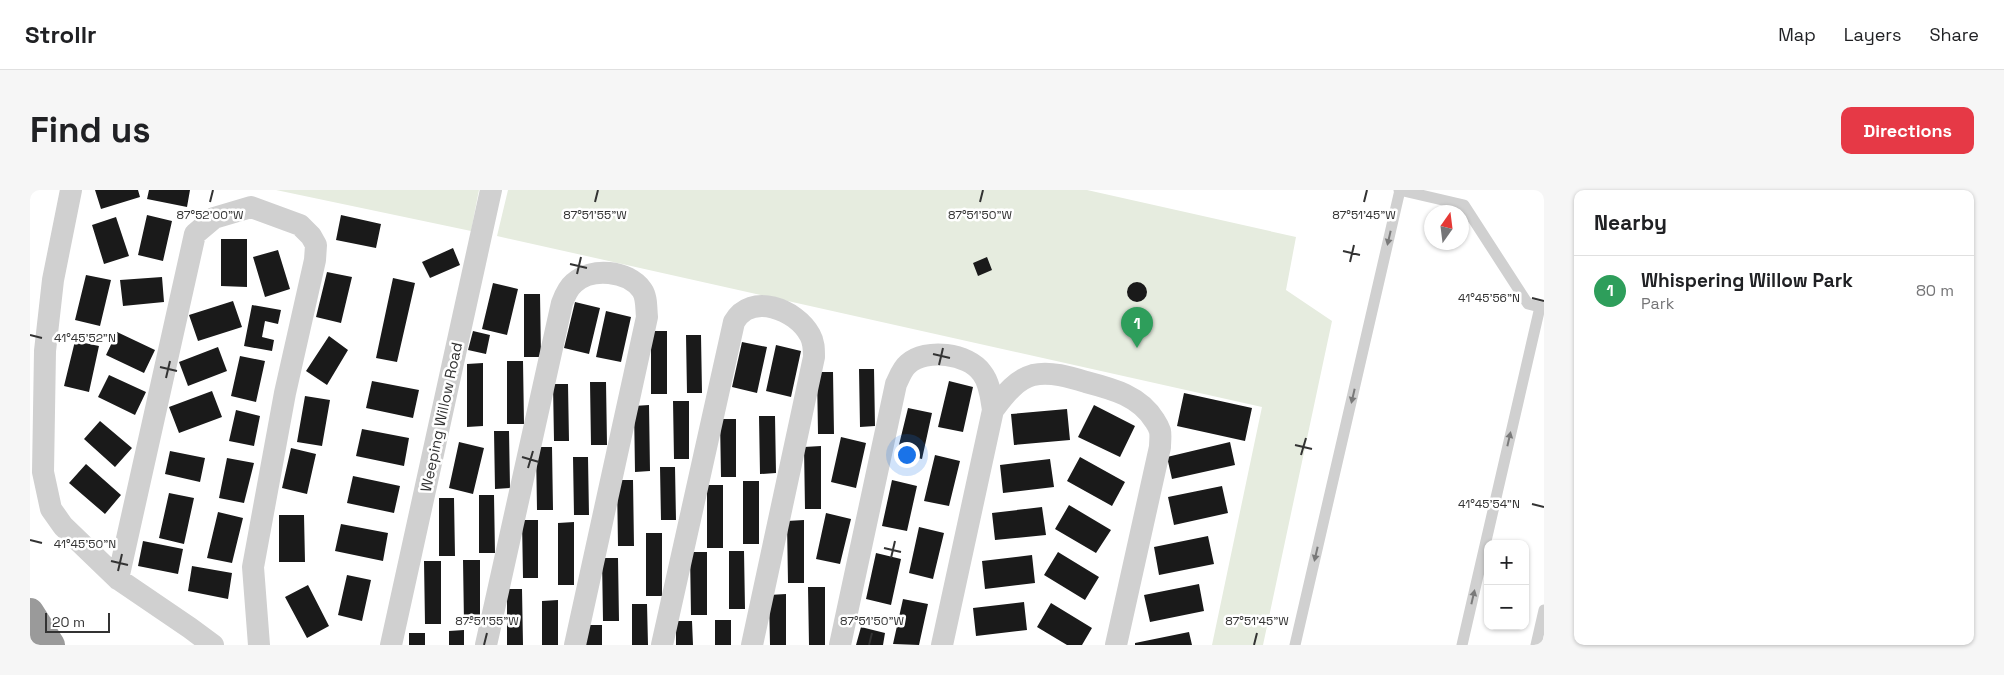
<!DOCTYPE html>
<html lang="en">
<head>
<meta charset="utf-8">
<style>
  body { margin:0; font-family:"Space Grotesk",sans-serif; background:#f6f6f6; color:#202124 }
  .controls { position:absolute; right:15px; bottom:15px; display:grid; overflow:hidden; border-radius:10px; box-shadow:0 1px 4px #0004 }
  .controls button { width:45px; height:45px; display:grid; place-items:center; padding:0; border:0; border-bottom:1px solid #e0e0e0; background:#fff; color:#202124; font:25px sans-serif }
  .compass { position:absolute; left:1394px; top:15px; width:45px; height:45px; border-radius:50%; background:#fff; box-shadow:0 1px 4px #0004; rotate:14deg }
  .scale { position:absolute; left:15px; bottom:12px; width:65px; box-sizing:border-box; padding-left:5px; border:2px solid #333; border-top:0; font-size:14px; line-height:18px; white-space:nowrap; color:#333; -webkit-text-stroke:4px #fff; paint-order:stroke }
  .you { position:absolute; left:876px; top:264px; width:18px; height:18px; margin:-12px; border:4px solid #fff; border-radius:50%; background:#1a73e8; box-shadow:0 0 0 8px #1a73e833 }
  .badge { display:grid; place-items:center; width:32px; height:32px; border-radius:50%; background:#e63946; color:#fff; font-size:16px; font-weight:700 }
  .pin { position:absolute; translate:-50% -41px; filter:drop-shadow(0 1px 2px #0008) }
  .pin::after { content:''; position:absolute; top:26px; width:18px; height:15px; background:inherit; clip-path:polygon(0 0,100% 0,50% 100%) }
  .list { margin:0; padding:0; list-style:none }
  h2 { display:flex; justify-content:space-between; align-items:center; height:65px; margin:0; padding:0 20px; font-size:21px }
  h2 small { font-size:16px; font-weight:400; color:#757577 }
  .list li { display:grid; grid-template-columns:32px 1fr auto; gap:15px; align-items:center; box-sizing:border-box; height:70px; padding:0 20px; border-top:1px solid #e0e0e0 }
  .list b { display:block; font-size:19px; white-space:nowrap }
  .list p { margin:0; font-size:16px; white-space:nowrap; color:#757577 }
  .list em { font-size:16px; font-style:normal; color:#757577 }
  .map { position:relative; flex:none; width:1514px; height:455px; overflow:hidden; border-radius:10px }
  header { display:flex; align-items:center; gap:30px; box-sizing:border-box; height:70px; padding:0 25px; background:#fff; border-bottom:1px solid #e0e0e0 }
  header strong { font-size:24px }
  nav { display:flex; gap:28px; margin-inline-start:auto; font-size:18px }
  .intro { display:flex; align-items:center; justify-content:space-between; box-sizing:border-box; height:120px; padding:0 30px }
  h1 { margin:0; font-size:35px }
  .button { padding:12px 22px; border-radius:10px; background:#e63946; color:#fff; font-size:18px; font-weight:700 }
  main { display:flex; gap:30px; padding:0 30px }
  aside { flex:1; background:#fff; border-radius:10px; box-shadow:0 1px 4px #0004 }
  .map>svg:first-child { display:block }
  .green { fill:#e6ecdf }
  .building { fill:#1a1a1a }
  .lines { fill:none; stroke-linecap:round; stroke-linejoin:round }
  .lane { stroke:#d0d0d0; stroke-width:11 }
  .street { stroke:#d0d0d0; stroke-width:22 }
  .highway { stroke:#9a9a9a; stroke-width:28 }
  .oneway { fill:#7a7a7a }
  .ticks { fill:none; stroke:#333; stroke-width:2 }
  .labels { text-anchor:middle; dominant-baseline:central; stroke-width:5; stroke-linejoin:round; paint-order:stroke }
  .street-label { font-size:15px; fill:#333; stroke:#fff }
  .ticks-label { font-size:12px; text-anchor:middle; fill:#333; stroke:#fff; stroke-width:5; stroke-linejoin:round; paint-order:stroke }
</style>
</head>
<body>
<header>
<strong>Strollr</strong>
<nav><a>Map</a><a>Layers</a><a>Share</a></nav>
</header>
<div class="intro"><h1>Find us</h1><a class="button">Directions</a></div>
<main>
<div class="map">
<svg width="1514" height="455" viewBox="0 0 1514 455">
  <rect width="100%" height="100%" fill="#fff"/>
  <!-- green -->
  <path class="green" d="M246 0H449L441 41Z
    M478 0H1057L1266 47 1256 100 1302 131 1233 455H1182L1232 217 467 46Z"/>
  <!-- building -->
  <path class="building" d="M65 0H108L110 7 71 19Z
    M119 0H160L157 17 117 9Z
    M117 25 142 31 133 71 108 65Z
    M311 25 351 34 346 58 306 50Z
    M86 27 99 66 74 74 62 35Z
    M191 49H217V97L191 96Z
    M423 58 430 75 400 88 392 72Z
    M248 60 260 99 235 107 223 67Z
    M957 67 962 80 948 86 943 73Z
    M297 82 322 87 311 133 286 127Z
    M56 85 81 90 70 136 45 130Z
    M132 87 134 112 93 116 90 90Z
    M363 88 385 93 367 172 346 168Z
    M1097 102a10 10 0 1 1 20 0a10 10 0 1 1-20 0Z
    M463 93 488 99 477 145 452 139Z
    M494 104H510L511 167H494Z
    M203 111 212 137 168 151 159 125Z
    M545 112 570 118 559 164 534 158Z
    M222 115 251 120 248 134 235 131 232 147 244 150 242 161 214 156Z
    M576 121 601 127 591 172 566 167Z
    M443 141 460 145 456 164 438 160Z
    M621 141H637V204H621Z
    M87 142 125 160 114 183 76 165Z
    M656 145H671L672 203H657Z
    M299 146 318 160 297 195 276 181Z
    M45 151 69 156 59 202 34 196Z
    M712 152 737 157 727 203 702 197Z
    M746 155 771 161 761 207 736 201Z
    M188 157 197 181 158 196 149 172Z
    M210 166 235 171 226 212 201 206Z
    M477 171H493L494 234H477Z
    M453 173V236L437 237V174Z
    M829 179H844L845 236 830 237Z
    M787 182H803L804 244H788Z
    M79 185 116 202 105 225 68 207Z
    M342 191 389 200 383 228 336 218Z
    M919 191 943 197 933 242 908 237Z
    M560 192H576L577 255H561Z
    M523 194H538L539 251H524Z
    M182 201 192 227 149 243 139 217Z
    M1154 203 1222 218 1215 251 1147 236Z
    M275 206 300 210 292 256 267 252Z
    M643 211H659V269H644Z
    M619 215 620 281 605 282 604 216Z
    M1064 215 1105 236 1090 267 1048 247Z
    M878 218 902 223 892 269 867 263Z
    M1037 219 1040 250 984 255 981 224Z
    M206 220 230 226 224 256 199 251Z
    M729 226H745L746 283 730 284Z
    M690 229H706V287H691Z
    M70 231 102 258 85 277 54 249Z
    M332 239 379 248 374 276 326 266Z
    M464 241H479L480 298 465 299Z
    M811 247 836 253 826 298 801 292Z
    M429 252 454 258 443 304 419 298Z
    M1200 252 1205 275 1142 289 1137 267Z
    M791 256V319H775L774 257Z
    M506 257H522L523 320H507Z
    M261 258 286 264 277 304 252 298Z
    M140 261 175 268 170 292 135 284Z
    M905 265 930 271 919 316 894 311Z
    M543 267H558L559 325H544Z
    M1050 267 1095 292 1082 316 1037 291Z
    M197 268 224 273 214 313 189 308Z
    M1020 269 1024 297 973 303 970 275Z
    M56 274 91 305 75 324 39 293Z
    M630 277H645L646 330H631Z
    M323 286 370 296 364 323 317 313Z
    M587 290H603L604 356H588Z
    M862 290 887 296 877 341 852 336Z
    M713 291H729V354H713Z
    M677 295H693V358H677Z
    M1192 296 1198 323 1144 335 1138 307Z
    M139 303 164 308 154 354 129 348Z
    M449 305H464L465 363H449Z
    M409 308H424L425 366H409Z
    M1039 315 1081 340 1066 363 1025 339Z
    M1012 317 1016 345 965 350 962 323Z
    M188 322 213 328 202 373 177 368Z
    M796 323 821 329 810 374 786 369Z
    M249 325H274L275 372H249Z
    M492 330H508V388H493Z
    M774 330V393H758L757 331Z
    M544 332V395H528V333Z
    M311 334 358 343 353 371 305 361Z
    M889 337 914 343 903 389 879 383Z
    M616 343H632V406H616Z
    M1178 346 1184 374 1129 385 1124 357Z
    M113 351 153 359 148 384 108 376Z
    M699 361H714L715 419H699Z
    M660 362H677V425H661Z
    M1028 362 1069 387 1055 410 1014 385Z
    M846 363 871 369 861 415 836 409Z
    M1002 365 1005 393 955 399 952 371Z
    M572 368H588L589 431H573Z
    M433 370H450V433H434Z
    M394 371H411V434H395Z
    M162 376 202 383 198 409 158 401Z
    M317 385 341 390 332 431 308 425Z
    M1169 394 1174 421 1120 432 1114 405Z
    M278 395 299 436 277 448 255 407Z
    M778 397H795V455H779Z
    M477 399H492L493 455H477Z
    M756 404V455H740L739 405Z
    M873 409 898 414 889 455 863 454Z
    M528 410V455H512V411Z
    M994 412 997 440 946 446 943 418Z
    M1021 413 1062 438 1052 455H1037L1007 437Z
    M602 414H617L618 455H602Z
    M685 430H701V455H685Z
    M646 431H662L663 455H646Z
    M556 435H572V455H556Z
    M831 437 855 443 853 455H826Z
    M434 440V455H419V441Z
    M1159 442 1162 455H1105V453Z
    M379 443H395V455H379Z"/>
  <g class="lines">
    <!-- lane -->
    <path class="lane" d="M1369 0 1434 15 1498 114 1514 118
      M1265 455 1370 0
      M1432 455 1510 117
      M1506 455 1514 420"/>
    <!-- street -->
    <path class="street" d="M41 0 23 90 15 161 13 282 21 319 33 336 88 389 160 438 183 455
      M88 389 165 44 184 28 221 17 270 35 281 46 286 55 285 70 255 203 223 377 229 455
      M361 455 461 0
      M456 455 532 113C535 105 538 98 544 93 561 77 598 80 612 100 617 107 616 118 617 127L545 455
      M632 455 704 132C721 102 766 119 780 145 784 152 784 159 784 167L722 455
      M810 455 866 194C869 188 872 179 878 174 896 158 938 163 952 183 960 193 961 208 963 220 974 206 985 190 1003 185 1020 181 1040 187 1056 192 1083 199 1110 206 1125 231 1127 234 1129 238 1130 241 1131 246 1130 252 1130 257L1086 455
      M912 455 963 220"/>
    <!-- highway -->
    <path class="highway" d="M0 422 21 455"/>
  </g>
  <!-- one-way arrows -->
  <defs><path id="oneway-solid" d="M-6-.8H1V-3.2L6.5 0L1 3.2V.8H-6Z" transform="scale(1.25)"/></defs>
  <g class="oneway">
    <use href="#oneway-solid" transform="translate(1359 48) rotate(103)"/>
    <use href="#oneway-solid" transform="translate(1323 206) rotate(103)"/>
    <use href="#oneway-solid" transform="translate(1479 249) rotate(-77)"/>
    <use href="#oneway-solid" transform="translate(1286 364) rotate(103)"/>
    <use href="#oneway-solid" transform="translate(1443 407) rotate(-77)"/>
  </g>
  <!-- ticks -->
  <path class="ticks" d="M180 12 183 0M565 12 568 0M950 12 953 0M1334 12 1337 0M1313 61 1330 65M1320 72 1324 55M540 74 557 78M547 84 551 67M1502 108 1514 111M0 145 12 148M903 164 920 168M909 175 913 158M130 177 147 181M136 188 140 171M1265 255 1282 259M1271 265 1276 248M492 267 509 272M498 278 503 261M1502 314 1514 317M0 350 12 353M854 358 871 362M861 368 865 351M81 371 98 375M88 381 92 364M454 455 457 443M839 455 842 443M1224 455 1227 443"/>
  <g class="labels">
    <!-- street labels -->
    <g class="street-label">
      <text transform="translate(411 227) rotate(-78)">Weeping Willow Road</text>
    </g>
  </g>
  <g class="ticks-label">
    <text x="1334" y="29">87°51'45"W</text>
    <text x="180" y="29">87°52'00"W</text>
    <text x="565" y="29">87°51'55"W</text>
    <text x="950" y="29">87°51'50"W</text>
    <text x="1459" y="112">41°45'56"N</text>
    <text x="55" y="152">41°45'52"N</text>
    <text x="1459" y="318">41°45'54"N</text>
    <text x="55" y="358">41°45'50"N</text>
    <text x="457" y="435">87°51'55"W</text>
    <text x="842" y="435">87°51'50"W</text>
    <text x="1227" y="435">87°51'45"W</text>
  </g>
</svg>
<div class="controls">
<button>+</button>
<button>−</button>
</div>
<svg class="compass" viewBox="-18 -18 36 36"><path d="M0-13l5 13h-10z" fill="#e53935"/><path d="M0 13l5-13h-10z" fill="#757577"/></svg>
<div class="scale">20 m</div>
<div class="you"></div>
<div class="pin badge" style="left:1107px;top:158px;background:#2e9e5b">1</div>
</div>
<aside>
<h2>Nearby<small></small></h2>
<ul class="list">
<li><span class="badge" style="background:#2e9e5b">1</span><div><b>Whispering Willow Park</b><p>Park</p></div><em>80 m</em></li>
</ul>
</aside>
</main>
</body>
</html>
